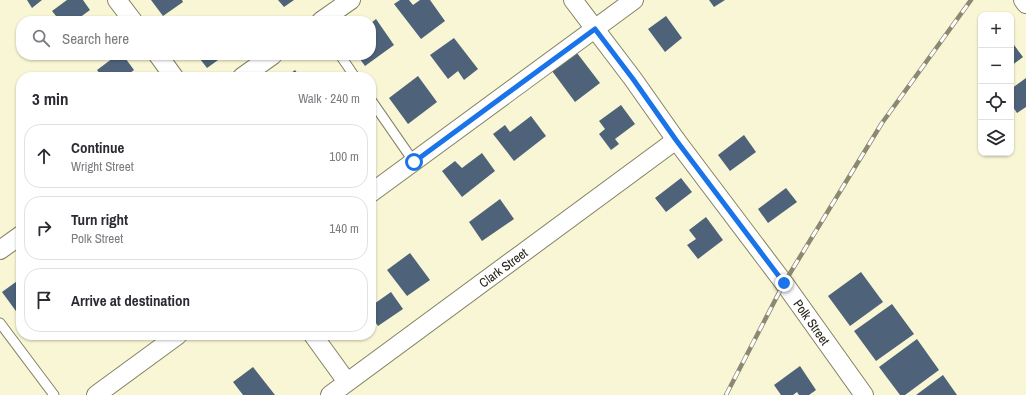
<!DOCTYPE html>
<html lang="en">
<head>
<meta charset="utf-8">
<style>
  body { margin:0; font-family:"Archivo Narrow",sans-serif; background:#f7f7f7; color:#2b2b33 }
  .controls { position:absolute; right:12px; top:12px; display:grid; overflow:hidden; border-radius:8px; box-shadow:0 1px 3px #0004 }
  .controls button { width:36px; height:36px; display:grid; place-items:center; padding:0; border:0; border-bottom:1px solid #e1e1e2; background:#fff; color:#2b2b33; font:20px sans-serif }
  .stop { position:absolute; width:12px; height:12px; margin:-9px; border:3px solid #1a73e8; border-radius:50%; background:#fff }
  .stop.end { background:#1a73e8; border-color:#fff; box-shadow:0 1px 4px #0008 }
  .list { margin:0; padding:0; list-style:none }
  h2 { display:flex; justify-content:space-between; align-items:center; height:52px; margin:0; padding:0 16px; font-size:17px }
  h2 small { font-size:13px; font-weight:400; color:#7c7c81 }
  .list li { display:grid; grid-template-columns:26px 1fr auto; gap:12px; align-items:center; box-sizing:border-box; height:64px; margin:0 8px 8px; padding:0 8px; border:1px solid #e1e1e2; border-radius:16px }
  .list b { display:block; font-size:15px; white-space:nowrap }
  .list p { margin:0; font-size:13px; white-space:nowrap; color:#7c7c81 }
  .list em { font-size:13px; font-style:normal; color:#7c7c81 }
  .icon { flex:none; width:22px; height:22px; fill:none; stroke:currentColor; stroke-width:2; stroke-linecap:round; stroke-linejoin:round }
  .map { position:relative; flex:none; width:1026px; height:395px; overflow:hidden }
  .search { position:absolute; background:#fff; box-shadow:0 1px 3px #0004; left:16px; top:16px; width:360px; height:44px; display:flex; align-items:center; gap:10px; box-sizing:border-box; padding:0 14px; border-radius:16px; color:#7c7c81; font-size:15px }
  .panel { position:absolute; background:#fff; box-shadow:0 1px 3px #0004; left:16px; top:72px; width:360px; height:268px; border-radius:16px }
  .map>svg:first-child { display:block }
  .building { fill:#4e6379 }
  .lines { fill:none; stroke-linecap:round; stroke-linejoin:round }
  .service-casing { stroke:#848264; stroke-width:11 }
  .minor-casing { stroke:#848264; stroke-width:20 }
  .service { stroke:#fff; stroke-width:9 }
  .minor { stroke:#fff; stroke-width:18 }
  .rail-casing { stroke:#8a8971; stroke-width:4.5 }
  .rail { stroke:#fff; stroke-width:3; stroke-dasharray:9; stroke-linecap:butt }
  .route { stroke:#1a73e8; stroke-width:5 }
  .labels { text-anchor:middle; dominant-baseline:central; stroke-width:4; stroke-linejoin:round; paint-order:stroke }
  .street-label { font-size:13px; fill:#252417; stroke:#fff }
</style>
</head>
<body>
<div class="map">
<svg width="1026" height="395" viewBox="0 0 1026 395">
  <rect width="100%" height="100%" fill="#f8f6d4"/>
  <!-- building -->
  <path class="building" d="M27 0H42L32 8Z
    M67 0H83L90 10 75 21H60L52 11Z
    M151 0H182L183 2 163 16Z
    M278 0H294L284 7Z
    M400 0H409L413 5 420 0H430L445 21 421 39 394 4Z
    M709 0H725L714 7Z
    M666 16 682 38 665 52 648 29Z
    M376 19 394 45 365 66 357 55H371V23Z
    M454 38 478 69 464 80 458 71 448 79 430 55Z
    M1011 41 1023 57 1011 66Z
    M577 53 600 83 575 102 552 71Z
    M117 55H123L134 70 125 77H102L97 70Z
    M197 55H225L207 68Z
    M295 70 300 77H286Z
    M418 76 437 102 408 124 389 98Z
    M1026 78V107L1017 113 1011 104V89Z
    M621 105 635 124 615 139 619 144 611 150 599 134 605 129 599 121Z
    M531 116 546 136 514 161 493 134 505 125 510 132Z
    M744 135 756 152 730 171 718 155Z
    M482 153 495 171 462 197 442 171 455 161 462 168Z
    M681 178 692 192 666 212 655 198Z
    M786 188 797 202 768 223 758 209Z
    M500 199 514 219 482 241 469 222Z
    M706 217 723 240 698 259 687 245 696 239 689 230Z
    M410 253 430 280 407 296 387 270Z
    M861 272 883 302 850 326 828 296Z
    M20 279 21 280V318L2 292Z
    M391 292 403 309 378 326 371 316V306Z
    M892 304 914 334 876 361 854 331Z
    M917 339 939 370 905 395H900L879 367Z
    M800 366 816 390 809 395H799L797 392 793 395H781L774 385Z
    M253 367 275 395H243L233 382Z
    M943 375 957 395H916Z"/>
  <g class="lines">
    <!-- service casing -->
    <g class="service-casing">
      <path id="service" d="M340 55 355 77
        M371 100 414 162
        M0 323 54 395"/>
    </g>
    <!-- minor casing -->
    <g class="minor-casing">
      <g id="minor">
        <path d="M117 0 133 21"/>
        <path id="s1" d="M573 0 633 79 676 140 784 283 864 395"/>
        <path d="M1023 0 1026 4"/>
        <path d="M321 21 351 0"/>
        <path d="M158 55 174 77"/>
        <path d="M242 77 273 55"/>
        <path d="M371 193 634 0"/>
        <path d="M0 250 21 235"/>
        <path d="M313 335 347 382"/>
        <path d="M96 395 178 335"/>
        <path id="s2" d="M330 395 676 140"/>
      </g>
    </g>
    <!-- service -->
    <use href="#service" class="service"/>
    <!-- minor -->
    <use href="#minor" class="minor"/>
    <!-- rail casing -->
    <g class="rail-casing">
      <path id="rail" d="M726 395 784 283 882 123 971 0"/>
    </g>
    <!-- rail -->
    <use href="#rail" class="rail"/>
  </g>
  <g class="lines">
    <!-- route -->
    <path class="route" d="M414 162 595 29 633 79 676 140 784 283"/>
  </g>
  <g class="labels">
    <!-- street labels -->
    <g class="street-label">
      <text stroke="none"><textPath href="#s2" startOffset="215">Clark Street</textPath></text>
      <text stroke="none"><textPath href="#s1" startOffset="401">Polk Street</textPath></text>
    </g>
  </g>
</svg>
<div class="controls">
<button>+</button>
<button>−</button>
<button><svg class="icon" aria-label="locate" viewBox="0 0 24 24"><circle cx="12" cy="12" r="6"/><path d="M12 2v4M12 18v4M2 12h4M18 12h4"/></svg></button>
<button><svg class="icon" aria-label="layers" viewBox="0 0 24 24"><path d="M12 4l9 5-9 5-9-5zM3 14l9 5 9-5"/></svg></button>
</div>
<div class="stop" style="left:414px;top:162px"></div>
<div class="stop end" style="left:784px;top:283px"></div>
<div class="search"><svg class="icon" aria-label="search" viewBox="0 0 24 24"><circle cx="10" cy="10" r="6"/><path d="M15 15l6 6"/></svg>Search here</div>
<section class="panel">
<h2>3 min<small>Walk · 240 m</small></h2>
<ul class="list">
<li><svg class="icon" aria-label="ahead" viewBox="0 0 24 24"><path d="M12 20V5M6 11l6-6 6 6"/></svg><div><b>Continue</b><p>Wright Street</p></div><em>100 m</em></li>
<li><svg class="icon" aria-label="right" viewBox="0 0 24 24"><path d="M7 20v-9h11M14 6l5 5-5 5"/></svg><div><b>Turn right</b><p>Polk Street</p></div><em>140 m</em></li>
<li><svg class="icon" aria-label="arrive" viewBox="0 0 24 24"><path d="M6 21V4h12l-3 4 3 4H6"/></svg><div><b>Arrive at destination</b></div></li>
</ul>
</section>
</div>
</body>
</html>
